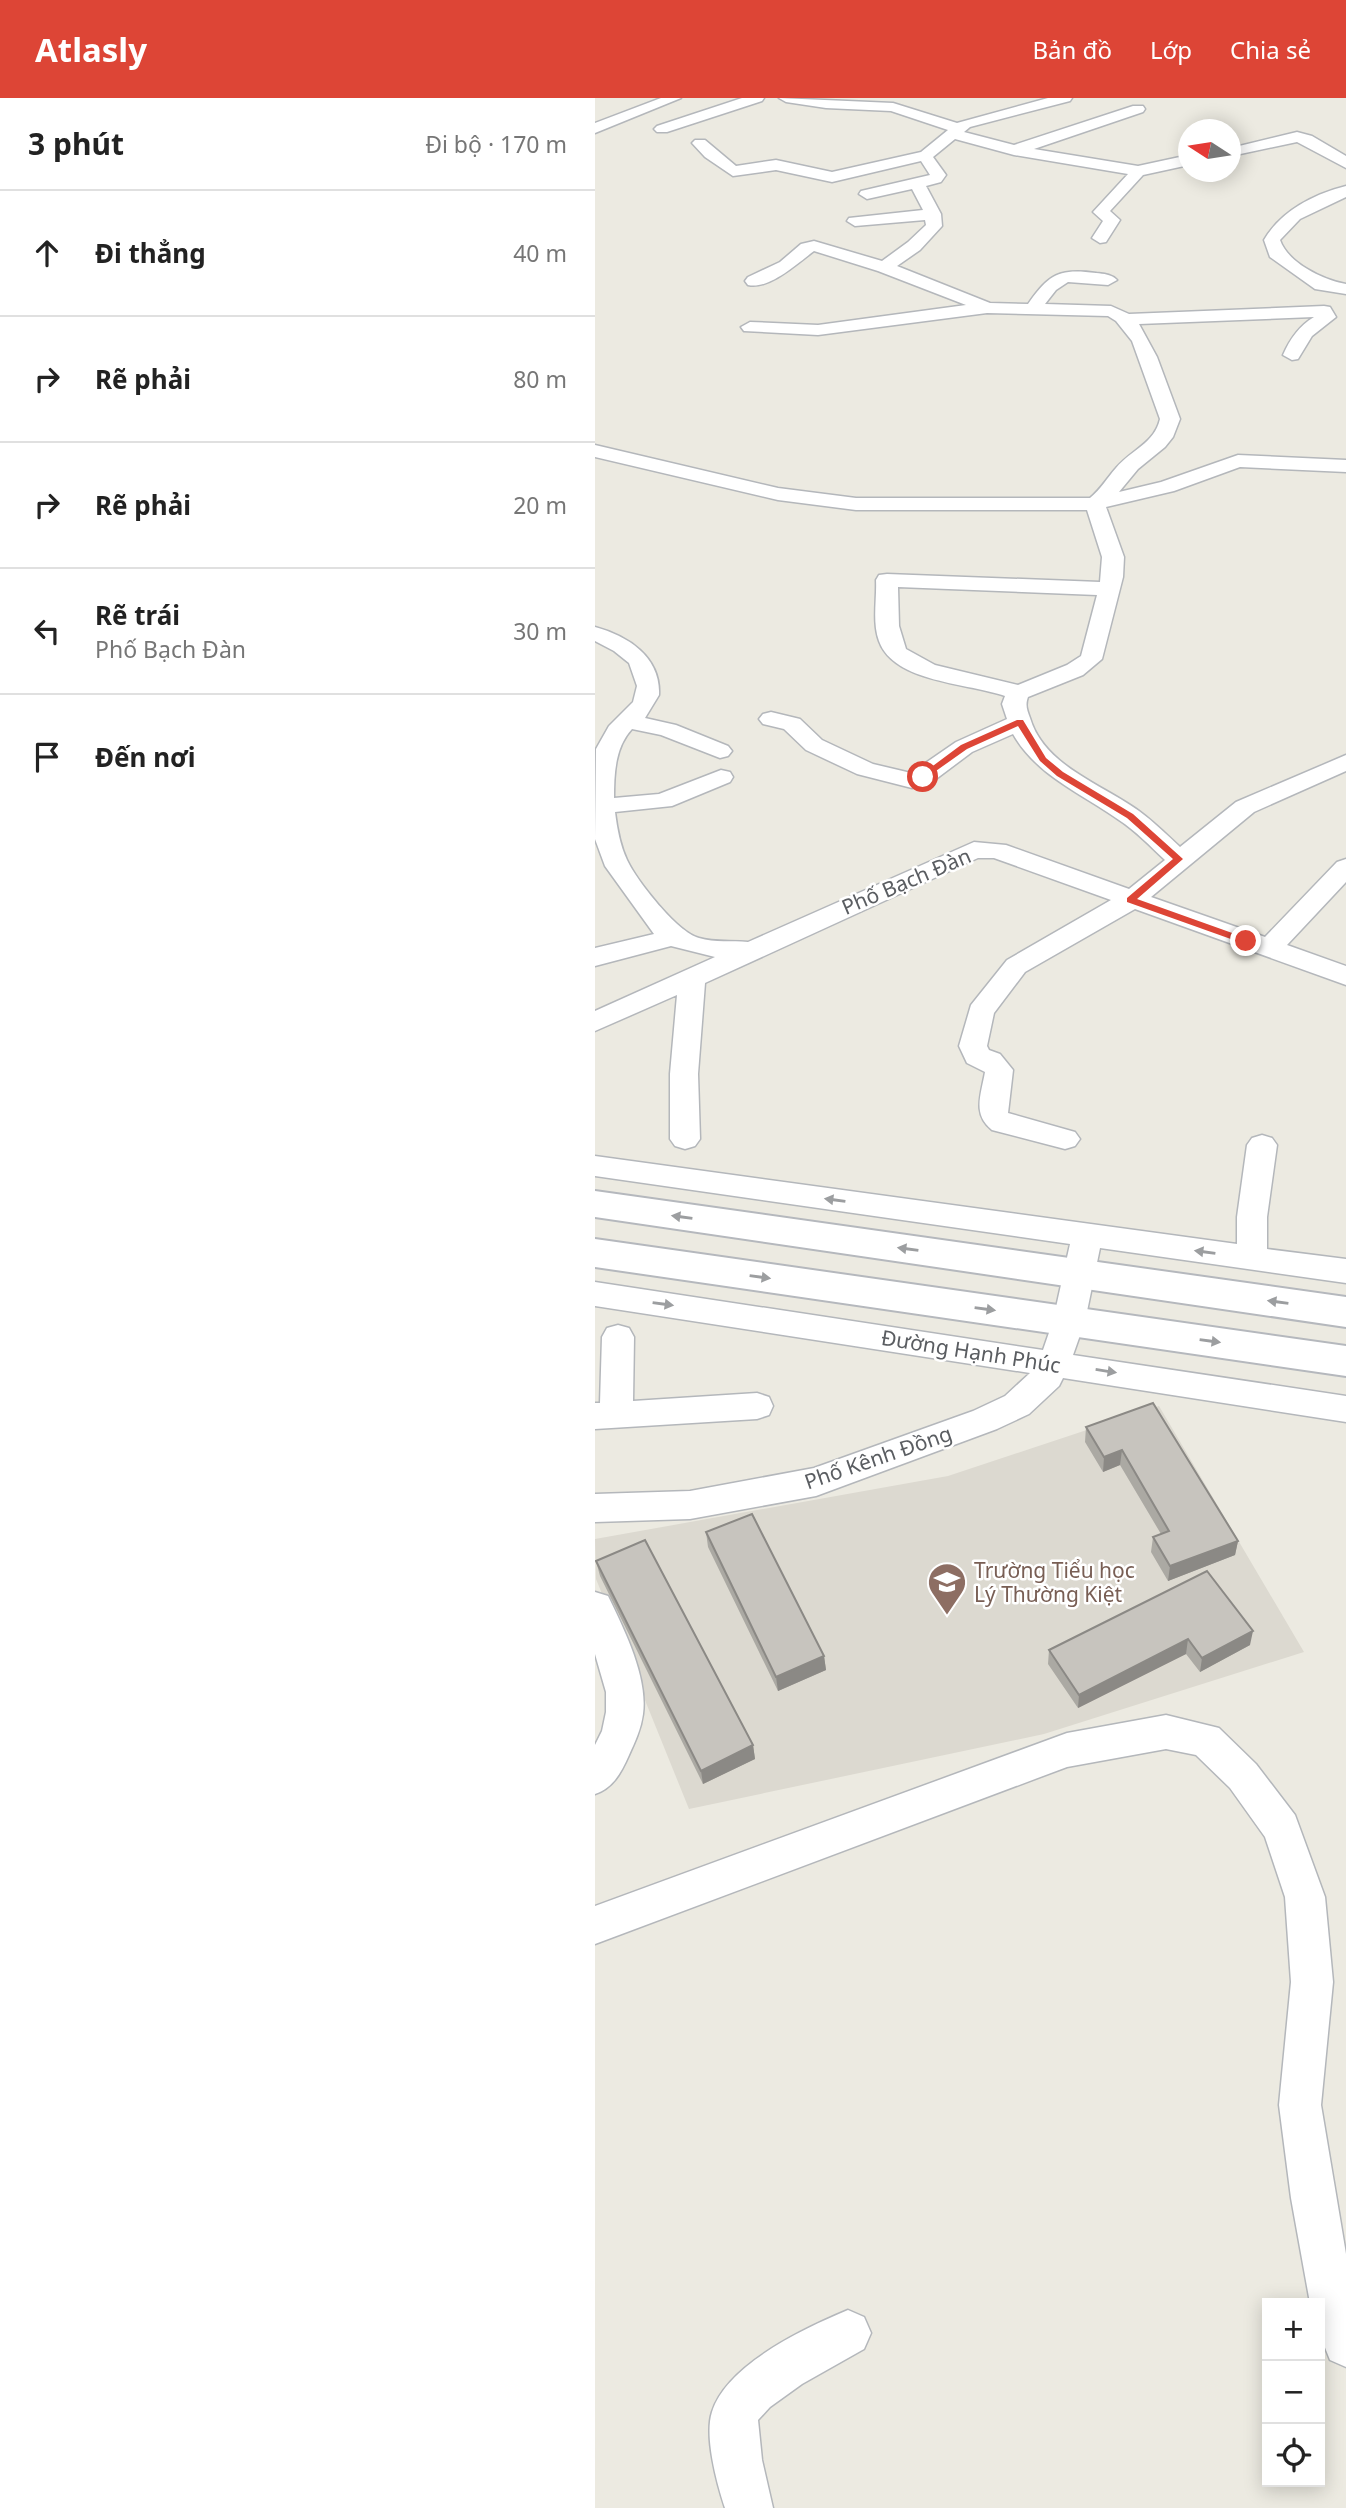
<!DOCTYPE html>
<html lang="vi">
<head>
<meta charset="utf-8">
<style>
  body { margin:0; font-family:"Noto Sans",sans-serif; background:#f2f2f2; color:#222 }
  .controls { position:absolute; right:21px; bottom:21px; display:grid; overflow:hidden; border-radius:0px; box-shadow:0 4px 18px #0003 }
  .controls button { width:63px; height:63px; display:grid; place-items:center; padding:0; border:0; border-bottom:2px solid #e0e0e0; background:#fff; color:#222; font:35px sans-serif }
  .compass { position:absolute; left:583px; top:21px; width:63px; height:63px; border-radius:50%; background:#fff; box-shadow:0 4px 18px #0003; rotate:282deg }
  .stop { position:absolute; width:21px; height:21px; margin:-16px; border:5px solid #dd4536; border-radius:50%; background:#fff }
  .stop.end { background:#dd4536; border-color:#fff; box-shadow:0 2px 7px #0008 }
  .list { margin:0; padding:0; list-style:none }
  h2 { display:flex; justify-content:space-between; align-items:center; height:91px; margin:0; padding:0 28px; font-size:30px }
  h2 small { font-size:23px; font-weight:400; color:#767676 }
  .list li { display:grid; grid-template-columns:46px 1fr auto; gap:21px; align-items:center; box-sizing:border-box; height:126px; padding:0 28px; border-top:2px solid #e0e0e0 }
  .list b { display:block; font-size:26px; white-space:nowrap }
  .list p { margin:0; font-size:23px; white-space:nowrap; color:#767676 }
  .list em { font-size:23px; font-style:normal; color:#767676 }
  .icon { flex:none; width:38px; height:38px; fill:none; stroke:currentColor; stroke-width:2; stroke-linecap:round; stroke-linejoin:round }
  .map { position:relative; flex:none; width:751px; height:2410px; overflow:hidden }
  header { display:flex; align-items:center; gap:42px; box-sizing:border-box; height:98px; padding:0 35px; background:#dd4536; color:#fff }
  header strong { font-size:33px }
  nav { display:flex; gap:38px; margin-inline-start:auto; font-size:24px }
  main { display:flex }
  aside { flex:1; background:#fff }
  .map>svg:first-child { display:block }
  .education { fill:#dcd9d0 }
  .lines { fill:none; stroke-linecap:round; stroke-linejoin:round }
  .street-casing { stroke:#b4b7bb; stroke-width:3 }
  .secondary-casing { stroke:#b5b8bd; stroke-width:4 }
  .street { fill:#fff; fill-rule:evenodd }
  .secondary { fill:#fff; fill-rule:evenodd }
  .wall { fill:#aba9a3 }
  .shaded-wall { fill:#8b8985 }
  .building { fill:#c7c4be; stroke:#8b8985; stroke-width:2 }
  .oneway { fill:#9c9ea0 }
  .route { fill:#dd4536 }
  .labels { text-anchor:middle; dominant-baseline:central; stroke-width:5; stroke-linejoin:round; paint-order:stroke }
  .street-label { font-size:21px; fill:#5a5d61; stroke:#fff }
  .education-label { font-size:21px; fill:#785e54; stroke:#fff; text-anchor:start }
</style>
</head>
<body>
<header>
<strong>Atlasly</strong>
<nav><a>Bản đồ</a><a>Lớp</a><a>Chia sẻ</a></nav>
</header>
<main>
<aside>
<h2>3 phút<small>Đi bộ · 170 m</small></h2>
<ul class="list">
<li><svg class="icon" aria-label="ahead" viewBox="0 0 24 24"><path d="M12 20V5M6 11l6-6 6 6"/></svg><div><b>Đi thẳng</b></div><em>40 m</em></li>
<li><svg class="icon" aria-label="right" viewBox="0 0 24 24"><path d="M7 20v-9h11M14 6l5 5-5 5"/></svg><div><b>Rẽ phải</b></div><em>80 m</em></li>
<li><svg class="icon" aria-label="right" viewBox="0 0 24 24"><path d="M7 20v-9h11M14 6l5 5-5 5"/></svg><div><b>Rẽ phải</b></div><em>20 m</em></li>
<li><svg class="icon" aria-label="left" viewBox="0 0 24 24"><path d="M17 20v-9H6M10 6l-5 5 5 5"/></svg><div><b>Rẽ trái</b><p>Phố Bạch Đàn</p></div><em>30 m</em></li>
<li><svg class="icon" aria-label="arrive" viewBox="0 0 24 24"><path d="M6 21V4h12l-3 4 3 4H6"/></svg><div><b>Đến nơi</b></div></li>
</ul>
</aside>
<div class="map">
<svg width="751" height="2410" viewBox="0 0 751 2410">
  <rect width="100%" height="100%" fill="#eceae1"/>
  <!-- education -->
  <path class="education" d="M564 1308 709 1554 449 1636 94 1711 1 1481 0 1441 353 1378Z"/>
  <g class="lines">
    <!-- street casing -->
    <g class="street-casing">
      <path id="street" d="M66 0H86L0 35V25Z
        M147 0H169L167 3 72 34H62L59 31 62 28Z
        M184 0 298 5 362 25 453 0H477L475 3 375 29 369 34 419 47 538 8H548L550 11 548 14 439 51 543 68 594 57V67L548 77 515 113 525 122 511 144 505 145 497 140 508 123 498 114 533 76 419 57 360 41 338 59 351 77 346 84 331 88 346 116 347 128 325 152 302 168 395 205 433 206C454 176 464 170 501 175 509 176 516 176 522 182L513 187 473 184 461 192 450 206 516 208 534 216 729 208 735 209 741 219 717 238 703 261 697 262 688 257C695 241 704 228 719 219L544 226 562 259 585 321 578 339 570 349 543 371 524 394 566 384 643 357 751 362V374L645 369 579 393 511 409 529 459 528 479 507 561 488 577 433 599C430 607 432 612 435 620 449 668 507 686 544 713 559 724 572 737 585 749L641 704 751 657V673L659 714 556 799 670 839 742 764 751 761V784L692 847 751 868V887L540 811 430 874 399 915 392 948 394 952 405 956 418 972 413 1015 480 1034 485 1041 480 1048 470 1051 397 1032C377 1016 386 997 390 974L372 965 364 948 376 907 412 862 516 802 399 760H383L110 885 103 976 105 1041 100 1048 90 1051 80 1048 75 1041V976L82 897 0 933V913L120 859 76 848 0 868V850L59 836 10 768 0 741 1 651 14 628 38 604 42 588 34 565 19 553 0 543V529C33 538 66 559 64 597L50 620 81 627 133 648 137 653 133 658 125 660 66 637 37 631C20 649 19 676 19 700L64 696 126 672 135 674 138 679 135 684 77 708 20 714C22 730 25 747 32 762 42 783 82 834 104 840 120 845 137 842 153 844L379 744 411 747 534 791 570 762C555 748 541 733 524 722 486 695 442 678 418 636L377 654 337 684 317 690 262 676 211 652 189 631 168 626 164 621 168 616 176 614 205 621 227 642 278 666 316 675 361 644 412 621 407 606 410 598C374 585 299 585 284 543 277 524 282 501 281 482L284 477 292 476 505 484 507 459 492 412H261L183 402 0 359V347L183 390 261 400H495C506 391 512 380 521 370 537 351 559 346 565 321L537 243 521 223 513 218 392 215 223 237 149 233 146 229 155 224 223 227 371 207 283 173 219 153C203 165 174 192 153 187L150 183 153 179 185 164 206 146 219 143 287 163 313 144 331 127 330 122 260 128 252 123 254 120 328 112 317 91 272 101 264 96 266 93 335 77 326 63 237 84 181 72 138 78 110 59 97 45 100 42H110L141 68 181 62 237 74 326 54 353 32 296 13 231 10 191 4ZM303 489 502 497 486 558 472 567 423 587 340 567 311 551 304 528Z
        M702 34 717 38 751 58V70L702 44 636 58V50Z
        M751 88V99L705 121 685 142C693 165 728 182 751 186V196L720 191 675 159 669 142C686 113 719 96 751 88Z
        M667 1037 677 1040 682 1047 672 1119V1151L751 1161V1185L505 1150 490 1223 478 1257 751 1298V1324L468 1280 464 1288 434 1316 402 1331 221 1398 95 1421 0 1424V1396L95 1393 219 1370 378 1313 410 1298 435 1275 0 1208V1184L448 1252 458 1223 475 1146 0 1078V1058L642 1146V1119L652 1047 657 1040Z
        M23 1227 34 1230 39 1239 38 1303 162 1295 174 1299 178 1308 174 1317 162 1321 0 1331V1305H5L7 1239 12 1230Z
        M0 1494 13 1498C29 1531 53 1579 48 1616 46 1631 40 1644 34 1657 26 1675 18 1690 0 1696V1647L7 1633 11 1614V1594L0 1556Z
        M571 1617 624 1630 661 1666 700 1717 730 1799 738 1884 726 2007 751 2156V2269L735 2262 725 2237V2205H715L696 2100 684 2007 696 1884 690 1799 670 1739 635 1690 601 1657 571 1651 472 1669 0 1846V1808L472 1635Z
        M253 2212 269 2219 276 2235 269 2251 207 2286 175 2309 163 2322 167 2362 178 2410H130C122 2386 109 2338 117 2314 132 2266 210 2230 253 2212Z"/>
    </g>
    <!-- secondary casing -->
    <g class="secondary-casing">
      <path id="secondary" d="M0 1093 751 1199V1229L0 1119Z
        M0 1141 751 1248V1278L0 1169Z"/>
    </g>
    <!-- street -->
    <use href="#street" class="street"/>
    <!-- secondary -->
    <use href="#secondary" class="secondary"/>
  </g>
  <!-- wall -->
  <path class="wall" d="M558 1305 643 1443 640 1457 573 1483 556 1454 558 1439 566 1436 525 1367 508 1374 490 1344 491 1329Z
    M111 1434 229 1558 231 1572 183 1593 113 1449Z
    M1 1463 158 1647 160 1661 108 1686 5 1478Z
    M612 1473 655 1547 605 1574 591 1556 483 1610 453 1566 454 1552Z"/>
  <!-- shaded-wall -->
  <path class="shaded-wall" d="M527 1352 525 1367 508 1374 509 1359Z
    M643 1443 640 1457 573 1483 575 1468Z
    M658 1533 655 1547 605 1574 607 1560Z
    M593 1541 591 1556 483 1610 484 1597Z
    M229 1558 231 1572 183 1593 181 1579Z
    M158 1647 160 1661 108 1686 106 1673Z"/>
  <!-- building -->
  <path class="building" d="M558 1305 643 1443 575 1468 558 1439 574 1433 527 1352 509 1359 491 1329Z
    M157 1416 229 1558 181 1579 111 1434Z
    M50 1442 158 1647 106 1673 1 1463Z
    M612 1473 658 1533 607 1560 593 1541 484 1597 454 1552Z"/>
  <!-- one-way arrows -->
  <defs><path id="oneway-solid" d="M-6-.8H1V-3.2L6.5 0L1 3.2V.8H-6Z" transform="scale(1.75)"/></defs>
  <g class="oneway">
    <use href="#oneway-solid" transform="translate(240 1102) rotate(-172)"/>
    <use href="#oneway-solid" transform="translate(87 1119) rotate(-172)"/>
    <use href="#oneway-solid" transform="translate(313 1151) rotate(-172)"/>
    <use href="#oneway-solid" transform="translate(610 1154) rotate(-172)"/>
    <use href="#oneway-solid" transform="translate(165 1179) rotate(8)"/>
    <use href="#oneway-solid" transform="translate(683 1204) rotate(-172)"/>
    <use href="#oneway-solid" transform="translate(68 1206) rotate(8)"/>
    <use href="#oneway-solid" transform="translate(390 1211) rotate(8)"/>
    <use href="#oneway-solid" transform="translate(615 1243) rotate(8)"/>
    <use href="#oneway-solid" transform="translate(511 1273) rotate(9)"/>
  </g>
  <!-- route -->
  <path class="route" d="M422 622H428L451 660 468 674 538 716 588 761 542 801 654 841V845H647L532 804V800L578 761 532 720 462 678 445 663 423 628 372 651 331 680 323 679 366 647Z"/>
  <!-- icons -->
  <defs>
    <g id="school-pin" transform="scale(2.0125)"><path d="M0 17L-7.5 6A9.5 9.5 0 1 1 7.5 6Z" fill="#8d6e63" stroke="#fff"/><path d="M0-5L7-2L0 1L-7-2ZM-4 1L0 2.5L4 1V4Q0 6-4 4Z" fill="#fff"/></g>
  </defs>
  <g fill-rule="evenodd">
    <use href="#school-pin" x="352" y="1484"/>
  </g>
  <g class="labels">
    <!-- street labels -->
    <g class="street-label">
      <text transform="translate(311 783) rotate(-23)">Phố Bạch Đàn</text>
      <text transform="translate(376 1253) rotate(9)">Đường Hạnh Phúc</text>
      <text transform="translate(283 1359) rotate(-19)">Phố Kênh Đồng</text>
    </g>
    <!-- education labels -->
    <g class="education-label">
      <text x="379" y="1472">Trường Tiểu học<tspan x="379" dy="24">Lý Thường Kiệt</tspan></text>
    </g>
  </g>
</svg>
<div class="controls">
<button>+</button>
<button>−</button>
<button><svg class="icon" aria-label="locate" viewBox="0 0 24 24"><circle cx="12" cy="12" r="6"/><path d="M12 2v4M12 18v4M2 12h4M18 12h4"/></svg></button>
</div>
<svg class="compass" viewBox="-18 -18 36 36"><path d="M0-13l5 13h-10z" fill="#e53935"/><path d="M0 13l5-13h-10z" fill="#767676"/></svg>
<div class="stop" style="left:328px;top:679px"></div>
<div class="stop end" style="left:651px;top:843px"></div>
</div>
</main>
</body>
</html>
